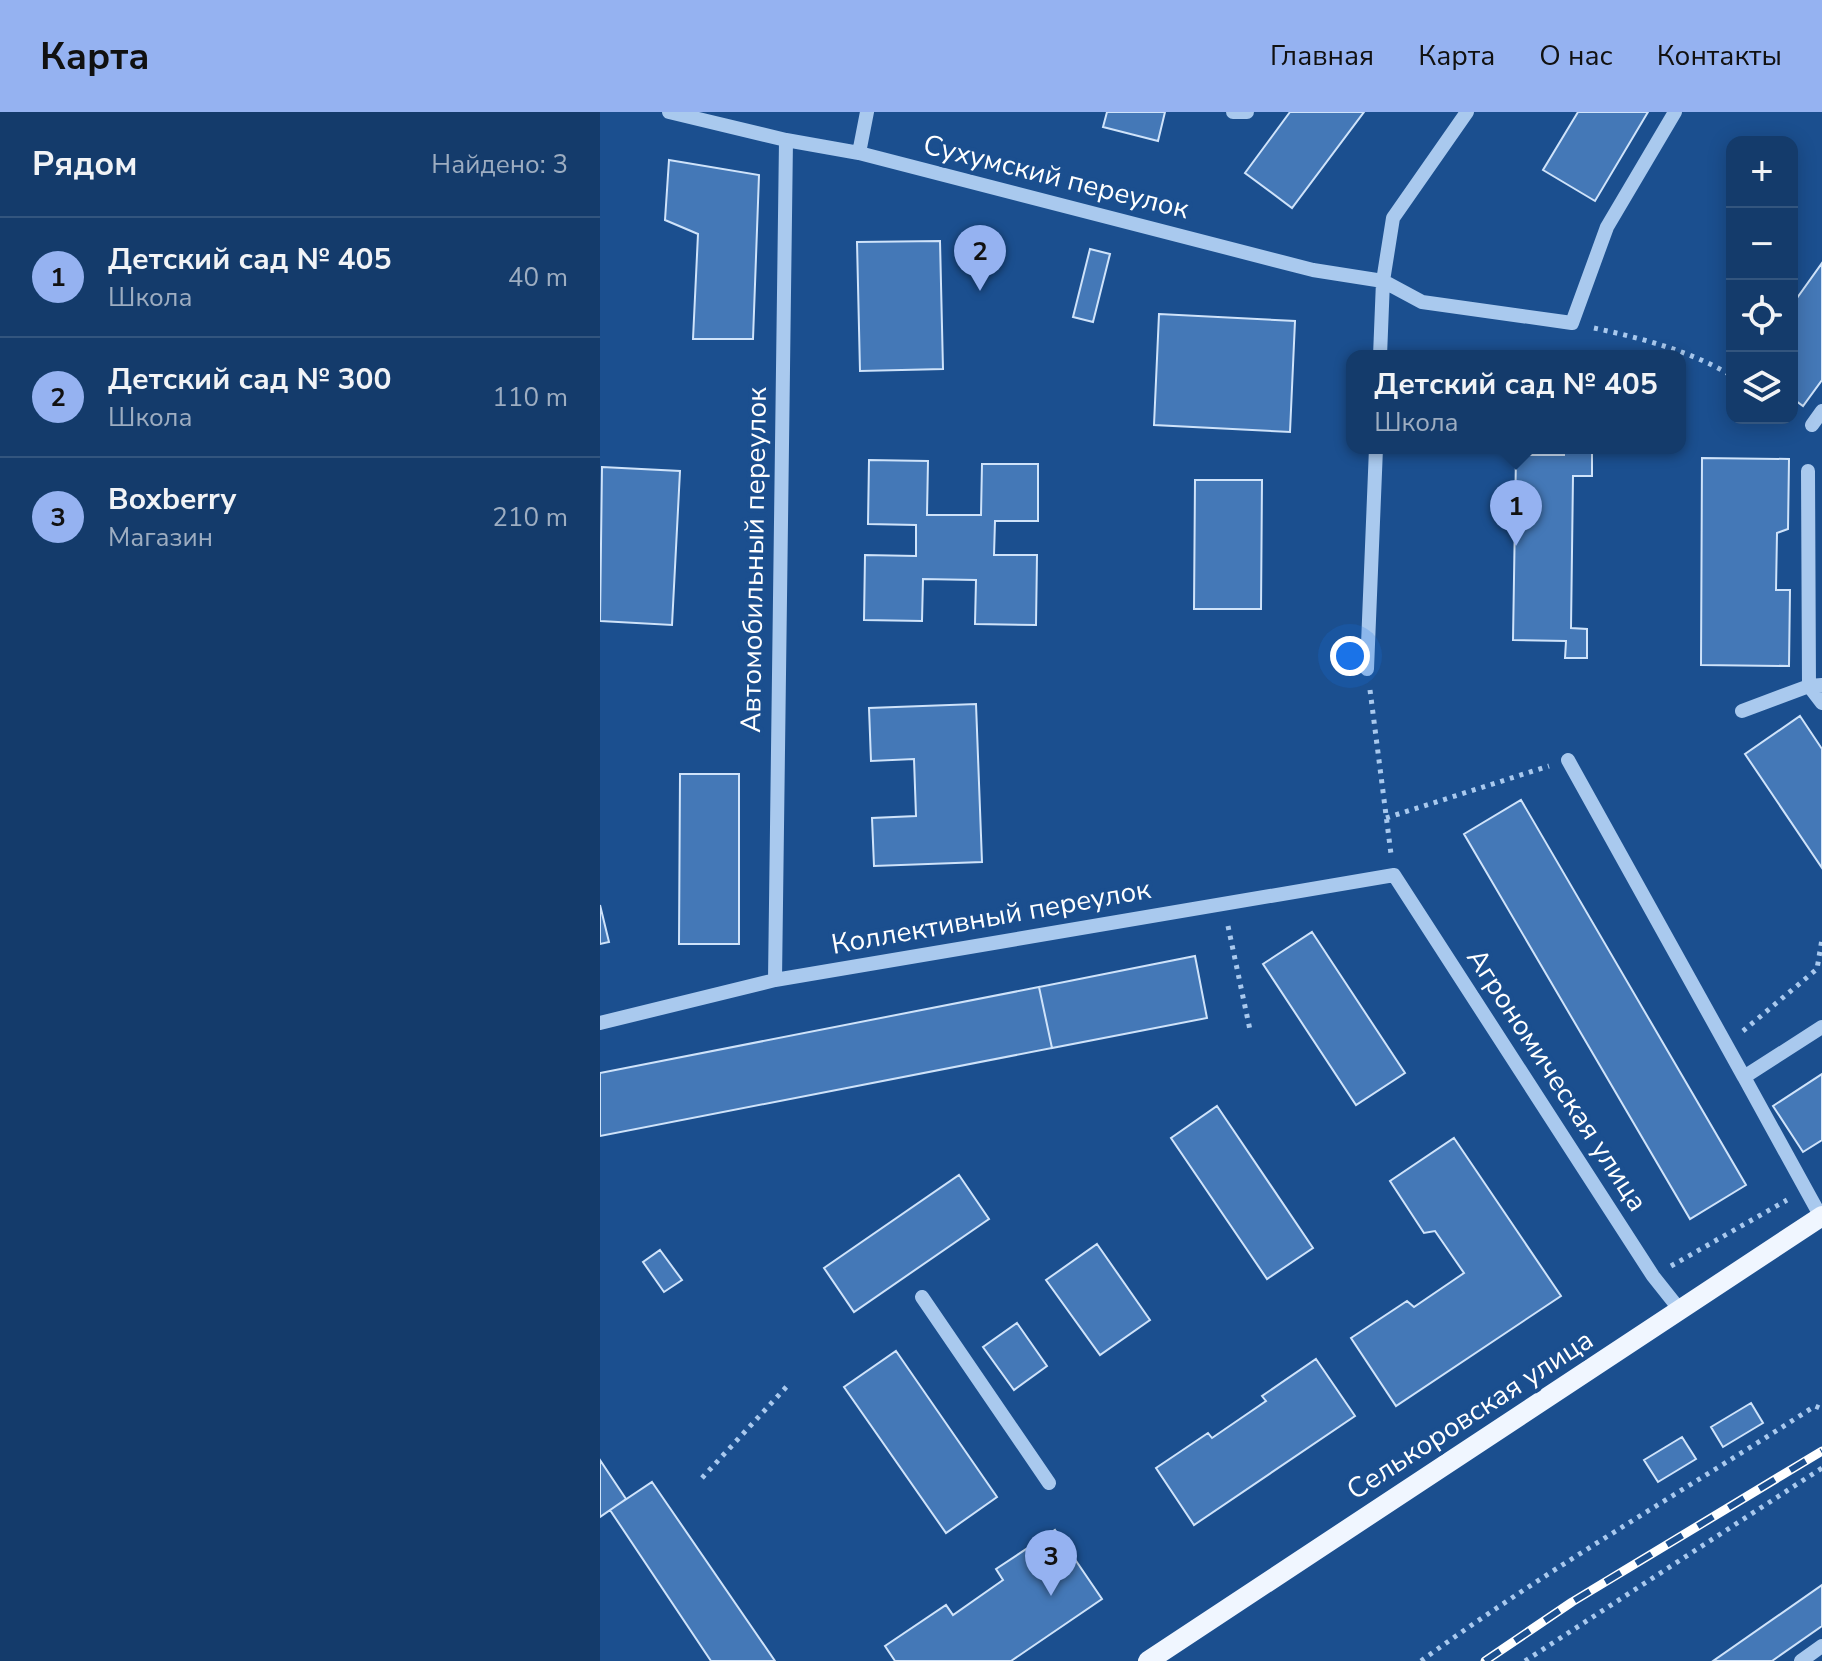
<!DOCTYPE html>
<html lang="ru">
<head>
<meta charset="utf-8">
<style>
  body { margin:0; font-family:"Nunito Sans",sans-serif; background:#1d4271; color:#f1f3f6 }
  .controls { position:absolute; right:24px; top:24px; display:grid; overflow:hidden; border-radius:16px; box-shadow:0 4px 20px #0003 }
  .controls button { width:72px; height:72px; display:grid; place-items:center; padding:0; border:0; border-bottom:2px solid #33557e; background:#143b6b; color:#f1f3f6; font:40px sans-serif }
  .you { position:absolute; left:750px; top:544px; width:28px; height:28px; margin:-20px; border:6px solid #fff; border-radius:50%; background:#1a73e8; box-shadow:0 0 0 12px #1a73e833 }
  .badge { display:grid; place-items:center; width:52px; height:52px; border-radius:50%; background:#95b2f1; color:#111; font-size:26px; font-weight:700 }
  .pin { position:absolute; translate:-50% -66px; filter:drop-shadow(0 2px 4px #0008) }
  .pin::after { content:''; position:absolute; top:42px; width:28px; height:24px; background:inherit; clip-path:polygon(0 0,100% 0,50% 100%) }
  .popup { position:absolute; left:746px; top:238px; width:340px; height:104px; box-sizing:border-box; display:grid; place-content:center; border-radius:16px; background:#143b6b; filter:drop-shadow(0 2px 6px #0005); font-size:26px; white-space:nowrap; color:#9dadc1 }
  .popup b { font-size:30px; color:#f1f3f6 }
  .popup::after { content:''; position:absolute; left:50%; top:100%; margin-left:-16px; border:16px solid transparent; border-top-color:#143b6b }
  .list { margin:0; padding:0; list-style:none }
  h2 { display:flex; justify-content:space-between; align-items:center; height:104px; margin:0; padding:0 32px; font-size:34px }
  h2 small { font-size:26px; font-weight:400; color:#9dadc1 }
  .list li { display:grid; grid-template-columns:52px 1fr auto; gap:24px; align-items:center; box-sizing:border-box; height:120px; padding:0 32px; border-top:2px solid #33557e }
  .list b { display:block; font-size:30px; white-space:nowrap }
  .list p { margin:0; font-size:26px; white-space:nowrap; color:#9dadc1 }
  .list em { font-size:26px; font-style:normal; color:#9dadc1 }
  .icon { flex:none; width:44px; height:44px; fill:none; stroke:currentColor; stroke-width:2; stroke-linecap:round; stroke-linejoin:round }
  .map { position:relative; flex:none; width:1222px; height:1549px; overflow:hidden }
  header { display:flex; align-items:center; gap:48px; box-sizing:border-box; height:112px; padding:0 40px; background:#95b2f1; color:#111 }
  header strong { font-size:38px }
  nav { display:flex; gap:44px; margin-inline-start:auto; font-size:28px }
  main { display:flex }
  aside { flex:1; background:#143b6b }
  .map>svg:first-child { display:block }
  .building { fill:#4478b7; stroke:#cfe3fa; stroke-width:2 }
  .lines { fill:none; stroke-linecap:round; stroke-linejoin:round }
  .path { stroke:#a9c9ee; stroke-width:5; stroke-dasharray:4 6; stroke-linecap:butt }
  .minor { stroke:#a9c9ee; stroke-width:14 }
  .major { stroke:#f0f6ff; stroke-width:20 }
  .rail-casing { stroke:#fff; stroke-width:9 }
  .rail { stroke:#1b4f8f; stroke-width:6; stroke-dasharray:18; stroke-linecap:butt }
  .labels { text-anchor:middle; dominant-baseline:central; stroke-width:8; stroke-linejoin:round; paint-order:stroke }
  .street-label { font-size:28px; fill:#fff; stroke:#1b4f8f }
</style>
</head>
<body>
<header>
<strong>Карта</strong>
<nav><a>Главная</a><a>Карта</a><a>О нас</a><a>Контакты</a></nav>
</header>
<main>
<aside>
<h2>Рядом<small>Найдено: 3</small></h2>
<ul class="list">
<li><span class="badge">1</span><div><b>Детский сад № 405</b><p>Школа</p></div><em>40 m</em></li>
<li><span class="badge">2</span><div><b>Детский сад № 300</b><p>Школа</p></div><em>110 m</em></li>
<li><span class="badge">3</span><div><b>Boxberry</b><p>Магазин</p></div><em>210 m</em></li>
</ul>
</aside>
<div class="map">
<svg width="1222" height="1549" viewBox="0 0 1222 1549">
  <rect width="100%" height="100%" fill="#1b4f8f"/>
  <!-- building -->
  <path class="building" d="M507 0H565L558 29 503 15Z
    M690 0H764L692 96 645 61Z
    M978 0H1048L995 89 943 58Z
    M69 48 159 63 153 227H93L98 122 65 108Z
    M340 129 343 257 260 259 257 130Z
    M490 137 510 142 493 210 473 205Z
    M1222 151V268L1203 294 1192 286V193Z
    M559 202 695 209 690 320 554 313Z
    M964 336H992V364H973L971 516 987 517V546H965L966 529 913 528 916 343H964Z
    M1102 346 1189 347 1188 417 1177 421 1176 478H1190L1189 554 1101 553Z
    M269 348 328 349 327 403H381L382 352H438V409H395L394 443H437L436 513 375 512 376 468 323 467 322 509 264 508 265 443 316 444V413L268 412Z
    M2 355 80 359 72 513 0 509Z
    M595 368H662L661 497H594Z
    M376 592 382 750 274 754 272 706 316 704 314 647 271 649 269 596Z
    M1200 604 1222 637V756L1145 642Z
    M80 662H139V832H79Z
    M921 688 1146 1073 1090 1107 864 722Z
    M0 793 9 830 0 832Z
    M712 820 805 961 756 993 663 852Z
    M595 844 607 906 452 936 439 875Z
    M439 875 452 936 0 1024V961Z
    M1222 962V1028L1203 1040 1173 994Z
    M617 994 713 1136 667 1167 571 1026Z
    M854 1026 961 1184 796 1294 751 1226 807 1189 814 1195 864 1161 835 1119 824 1121 790 1069Z
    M359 1063 389 1107 254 1200 224 1156Z
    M497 1132 550 1208 500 1243 446 1168Z
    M60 1138 82 1168 64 1180 43 1150Z
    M417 1211 447 1254 414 1278 383 1235Z
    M296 1239 397 1385 346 1421 244 1275Z
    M716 1247 755 1304 594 1413 556 1356 608 1321 612 1326 666 1289 662 1284Z
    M1151 1291 1163 1311 1123 1335 1111 1315Z
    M1082 1325 1096 1347 1058 1370 1044 1348Z
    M0 1348 26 1387 0 1405Z
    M52 1370 175 1549H111L10 1398Z
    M455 1418 502 1487 411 1549H295L285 1534 346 1493 353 1503 403 1468 396 1457Z
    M1222 1473V1514L1172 1549H1113Z"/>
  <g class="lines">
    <!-- path -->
    <path class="path" d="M994 216C1041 226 1091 239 1132 264
      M770 578 791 742
      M786 706 949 654
      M628 814 650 918
      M1143 919 1217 857 1222 827
      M1071 1154 1187 1088
      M102 1366 190 1271
      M821 1549C947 1457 1084 1379 1215 1294L1222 1297
      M925 1549 1222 1356"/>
    <!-- minor -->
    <path class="minor" d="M69 0 186 28 259 41 713 158 783 169 822 190 972 211 1007 115 1075 0
      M633 0H647
      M259 41 267 0
      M780 244 783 169 793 106 867 0
      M1212 313 1222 299
      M1208 359 1209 574 1222 573
      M767 557 776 336
      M1142 599 1209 574 1222 591
      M968 648 1144 965 1222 915
      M175 868 186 28
      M0 911 175 868 794 763 1053 1164 1080 1198
      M1144 965 1221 1105
      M322 1185 449 1371
      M1201 1549 1222 1534"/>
    <!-- major -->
    <path class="major" d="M548 1549 1222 1104"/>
    <!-- rail casing -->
    <g class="rail-casing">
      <path id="rail" d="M885 1549 972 1490 1222 1339"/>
    </g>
    <!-- rail -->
    <use href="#rail" class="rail"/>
  </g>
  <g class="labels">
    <!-- street labels -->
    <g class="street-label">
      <text transform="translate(456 65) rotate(14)">Сухумский переулок</text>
      <text transform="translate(154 448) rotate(-89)">Автомобильный переулок</text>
      <text transform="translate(391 805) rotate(-10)">Коллективный переулок</text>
      <text transform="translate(957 968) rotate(57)">Агрономическая улица</text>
      <text transform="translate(870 1303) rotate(-33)">Селькоровская улица</text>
    </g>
  </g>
</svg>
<div class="controls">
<button>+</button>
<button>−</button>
<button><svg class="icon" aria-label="locate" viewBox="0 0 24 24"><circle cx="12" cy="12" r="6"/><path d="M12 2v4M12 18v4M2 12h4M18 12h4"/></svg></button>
<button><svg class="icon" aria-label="layers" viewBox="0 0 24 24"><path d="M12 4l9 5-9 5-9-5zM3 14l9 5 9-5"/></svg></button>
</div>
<div class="you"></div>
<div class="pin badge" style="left:916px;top:434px">1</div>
<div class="popup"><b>Детский сад № 405</b>Школа</div>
<div class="pin badge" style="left:380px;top:179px">2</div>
<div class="pin badge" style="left:451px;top:1484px">3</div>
</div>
</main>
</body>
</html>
